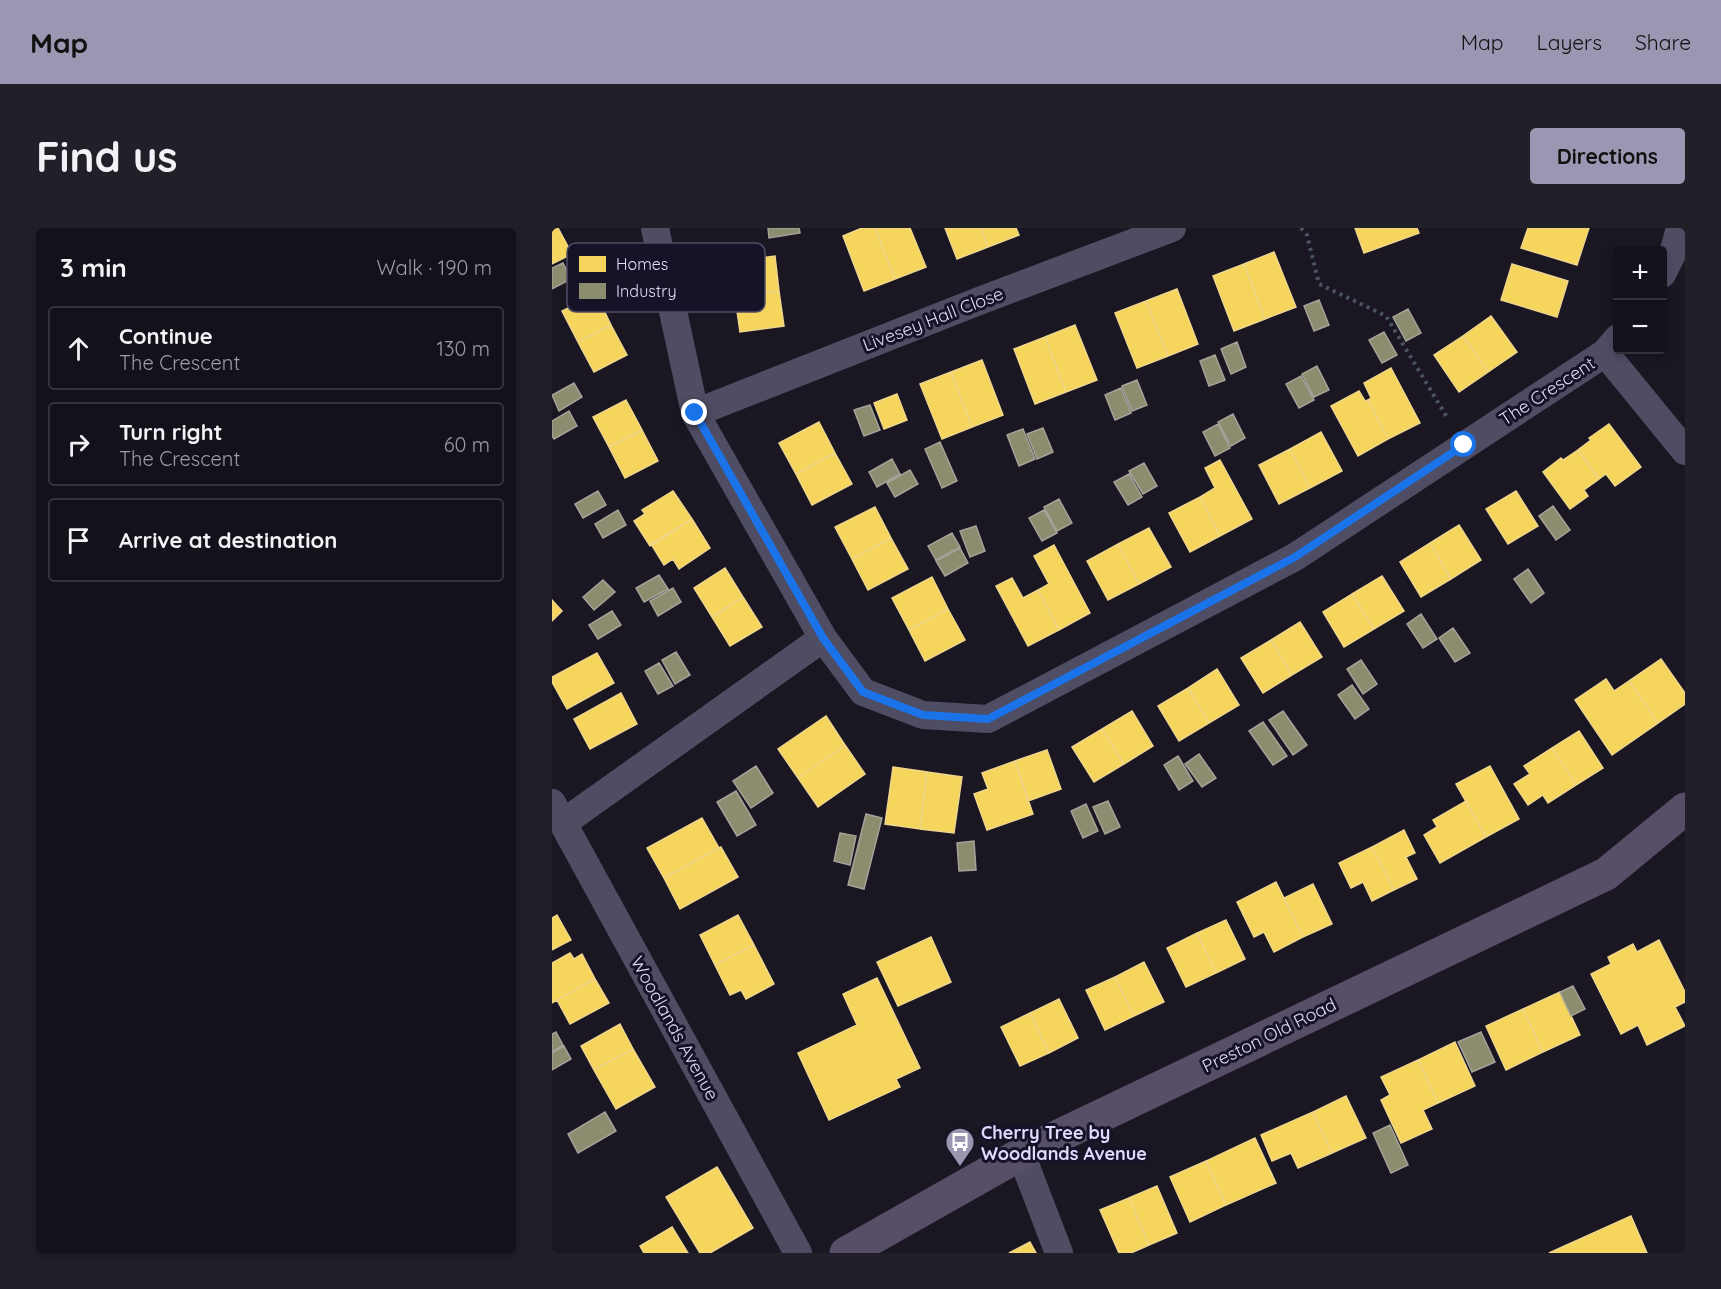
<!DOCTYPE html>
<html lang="en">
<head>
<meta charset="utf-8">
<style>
  body { margin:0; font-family:Quicksand,sans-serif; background:#211f27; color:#f1f3f6 }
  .controls { position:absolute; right:18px; top:18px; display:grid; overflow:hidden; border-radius:6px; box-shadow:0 3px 9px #0003 }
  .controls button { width:54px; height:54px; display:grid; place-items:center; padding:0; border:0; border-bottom:2px solid #333139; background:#14111a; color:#f1f3f6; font:30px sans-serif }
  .stop { position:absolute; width:18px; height:18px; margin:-14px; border:4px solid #1a73e8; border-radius:50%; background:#fff }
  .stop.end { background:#1a73e8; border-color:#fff; box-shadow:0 2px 6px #0008 }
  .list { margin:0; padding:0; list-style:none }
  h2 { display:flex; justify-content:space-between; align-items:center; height:78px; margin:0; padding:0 24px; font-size:26px }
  h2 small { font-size:20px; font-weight:400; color:#9d9da2 }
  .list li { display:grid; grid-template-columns:39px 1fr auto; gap:18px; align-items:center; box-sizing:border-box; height:84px; margin:0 12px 12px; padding:0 12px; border:2px solid #333139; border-radius:6px }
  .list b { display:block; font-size:22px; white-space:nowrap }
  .list p { margin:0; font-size:20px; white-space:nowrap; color:#9d9da2 }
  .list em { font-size:20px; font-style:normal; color:#9d9da2 }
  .icon { flex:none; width:33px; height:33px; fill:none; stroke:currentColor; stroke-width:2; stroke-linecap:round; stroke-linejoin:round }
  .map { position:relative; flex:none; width:1133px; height:1025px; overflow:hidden; border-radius:6px }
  header { display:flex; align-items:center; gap:36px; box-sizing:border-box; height:84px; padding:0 30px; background:#9b96b1; color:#111 }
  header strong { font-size:28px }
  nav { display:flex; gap:33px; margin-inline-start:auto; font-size:21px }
  .intro { display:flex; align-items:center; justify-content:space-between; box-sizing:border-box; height:144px; padding:0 36px }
  h1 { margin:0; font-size:42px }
  .button { padding:15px 27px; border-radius:6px; background:#9b96b1; color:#111; font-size:21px; font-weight:700 }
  main { display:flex; gap:36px; padding:0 36px }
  aside { flex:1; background:#14111a; border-radius:6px; box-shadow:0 3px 9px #0003 }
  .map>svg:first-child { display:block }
  .homes { fill:#f6d55c; stroke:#efd68c; stroke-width:1.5 }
  .industry { fill:#8c8c6e; stroke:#a5a399; stroke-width:1.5 }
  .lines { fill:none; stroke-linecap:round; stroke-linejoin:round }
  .path { stroke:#4a5462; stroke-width:4; stroke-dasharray:3 4.5; stroke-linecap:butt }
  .minor { stroke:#4f4d63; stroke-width:28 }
  .primary { stroke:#574e67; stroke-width:33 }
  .route { stroke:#1a73e8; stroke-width:8 }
  .labels { text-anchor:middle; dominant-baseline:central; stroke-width:6; stroke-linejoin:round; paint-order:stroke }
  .street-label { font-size:18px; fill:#e0dafd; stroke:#161228 }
  .poi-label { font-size:18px; font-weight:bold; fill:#e0dafd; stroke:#161228; text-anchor:start }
  .key { fill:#161228; stroke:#534e68; stroke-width:1.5 }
  .key-label { font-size:16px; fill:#e0dafd }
</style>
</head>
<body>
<header>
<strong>Map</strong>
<nav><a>Map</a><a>Layers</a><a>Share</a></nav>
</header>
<div class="intro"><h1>Find us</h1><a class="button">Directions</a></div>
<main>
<aside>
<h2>3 min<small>Walk · 190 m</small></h2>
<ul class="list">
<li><svg class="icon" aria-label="ahead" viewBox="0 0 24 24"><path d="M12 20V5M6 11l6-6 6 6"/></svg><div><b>Continue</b><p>The Crescent</p></div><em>130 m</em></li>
<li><svg class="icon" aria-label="right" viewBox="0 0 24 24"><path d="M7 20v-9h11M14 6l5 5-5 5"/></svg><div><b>Turn right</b><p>The Crescent</p></div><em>60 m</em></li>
<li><svg class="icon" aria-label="arrive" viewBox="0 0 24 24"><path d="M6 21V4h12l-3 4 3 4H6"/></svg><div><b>Arrive at destination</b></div></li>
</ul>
</aside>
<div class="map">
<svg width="1133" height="1025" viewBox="0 0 1133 1025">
  <rect width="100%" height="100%" fill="#1a1723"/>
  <!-- homes -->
  <path class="homes" d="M0 0H6L20 26 0 36Z
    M310 0H323L343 51 312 63 291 8Z
    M323 0H358L374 39 343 51Z
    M393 0H429L436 19 405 31Z
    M429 0H464L467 7 436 19Z
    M803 0H865L867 5 812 25Z
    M976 0H1037L1025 37 969 20Z
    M722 24 744 79 713 91 692 36Z
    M223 28 227 63 183 69 178 34Z
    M692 36 713 91 682 103 661 48Z
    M960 36 1016 53 1005 89 949 72Z
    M625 61 646 116 616 128 594 73Z
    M227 63 232 98 188 104 183 69Z
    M44 66 59 97 26 114 10 83Z
    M594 73 616 128 585 140 563 85Z
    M939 88 965 124 936 144 911 108Z
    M59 97 75 127 42 144 26 114Z
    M523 97 545 152 514 164 493 109Z
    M911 108 936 144 907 164 882 127Z
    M493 109 514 164 483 176 462 121Z
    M430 132 451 187 420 199 399 144Z
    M839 140 868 195 836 211 816 172 819 170 812 155Z
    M399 144 420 199 390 211 368 156Z
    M807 163 813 173 816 172 836 211 806 228 779 178Z
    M345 166 355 192 332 201 322 175Z
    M74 172 90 202 57 219 41 189Z
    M267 194 283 225 244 246 227 215Z
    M1057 196 1089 239 1063 258 1054 246 1047 251 1026 222 1039 212 1037 210Z
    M90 202 106 233 73 250 57 219Z
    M769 204 790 243 758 260 738 221Z
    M738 221 758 260 727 276 707 237Z
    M1026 222 1047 251 1032 262 1036 268 1018 281 991 244 1009 230 1011 232Z
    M283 225 300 256 260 277 244 246Z
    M668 232 700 291 668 308 648 269 663 260 653 240Z
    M121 263 140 291 98 318 82 293 93 286 90 282Z
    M964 263 986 298 956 316 934 281Z
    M648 269 668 308 638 324 617 285Z
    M323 279 339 310 300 331 283 299Z
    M140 291 158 320 127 341 121 331 112 337 99 316Z
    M907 297 929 332 899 351 878 315Z
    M597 300 619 339 587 356 566 316Z
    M339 310 356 341 316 362 300 331Z
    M878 315 899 351 869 369 848 334Z
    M566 316 587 356 556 372 535 333Z
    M502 317 538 385 507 402 486 362 497 356 482 328Z
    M173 340 191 369 160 389 142 360Z
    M830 348 852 383 822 401 800 366Z
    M380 349 396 381 357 402 340 370Z
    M460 350 471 370 486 362 507 402 476 418 444 358Z
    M800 366 822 401 792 419 771 384Z
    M191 369 210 399 178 418 160 389Z
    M0 372 10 383 0 393Z
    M396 381 413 412 373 433 357 402Z
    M748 394 770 429 740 447 719 412Z
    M719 412 740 447 711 465 689 430Z
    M45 425 62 455 15 481 0 454V449Z
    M1109 431 1133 465V476L1106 495 1077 453Z
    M665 441 687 477 657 495 636 460Z
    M1054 451 1062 463 1077 453 1106 495 1060 527 1023 472Z
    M636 460 657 495 627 513 606 478Z
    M69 465 85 496 38 521 22 491Z
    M580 483 601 518 572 536 550 501Z
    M274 488 293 517 246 550 226 521Z
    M550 501 572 536 542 554 520 519Z
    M1027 503 1051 540 1024 557 1000 520Z
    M293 517 313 546 266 579 246 550Z
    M1000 520 1024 557 996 575 991 567 976 577 962 556 978 546 972 538Z
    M495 522 509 561 476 573 463 533Z
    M463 533 481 586 435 602 422 566 436 561 430 545Z
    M938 538 967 591 934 609 904 556Z
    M341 539 375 544 368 601 333 596Z
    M375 544 410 549 402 605 368 601Z
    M914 573 934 609 888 635 872 607 885 599 881 592Z
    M150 590 167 620 112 650 95 620Z
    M852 602 863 625 854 629 865 651 842 662 820 619Z
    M169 619 186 649 128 681 112 650Z
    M820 619 842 662 820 673 811 654 799 660 787 635Z
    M724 654 751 709 722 724 712 704 702 709 685 674Z
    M761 656 780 696 751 709 732 670Z
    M5 687 19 712 0 722V690Z
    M186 687 202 717 163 737 148 707Z
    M674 692 693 731 664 745 645 705Z
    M645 705 664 745 634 759 615 720Z
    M379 709 399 754 346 778 325 734Z
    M1107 712 1133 764V774L1123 779 1133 798 1095 817 1086 797 1069 806 1039 746 1059 736 1056 729 1081 716 1085 724Z
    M202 717 222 756 194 771 189 762 178 767 163 737Z
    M18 725 22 731 30 726 43 751 0 775V735Z
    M592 734 612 774 582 788 563 749Z
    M563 749 582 788 553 802 534 762Z
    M325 750 368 840 344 851 348 859 277 892 246 825 305 797 291 766Z
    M43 751 57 775 18 796 5 772Z
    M1008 764 1028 807 991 824 971 781Z
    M507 771 526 810 497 825 478 785Z
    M971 781 991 824 954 842 934 798Z
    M478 785 497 825 468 838 449 799Z
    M68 796 81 821 42 842 29 818Z
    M903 814 923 858 886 875 866 832Z
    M81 821 103 859 64 881 42 842Z
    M866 832 886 875 871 882 880 901 849 915 829 872 838 867 829 849Z
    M794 868 814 910 780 925 761 884Z
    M761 884 780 925 746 940 739 925 720 933 709 907Z
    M703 910 724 955 674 977 654 933Z
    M654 933 674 977 638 994 618 949Z
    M165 939 201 1000 158 1025H148L114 969Z
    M605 958 625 1005 597 1017 577 970Z
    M577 970 597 1017 579 1025H567L548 982Z
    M1079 988 1095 1025H997Z
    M120 999 136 1025H92L88 1018Z
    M478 1014 484 1025H457Z"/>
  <!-- industry -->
  <path class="industry" d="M216 0H247L248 5 217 10Z
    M11 35 19 51 0 61V40Z
    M767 72 777 97 762 103 752 78Z
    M856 81 869 105 854 113 841 89Z
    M832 104 845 127 830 135 817 112Z
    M685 114 694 139 679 146 669 121Z
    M663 127 673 152 657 158 648 133Z
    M765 138 777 162 762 169 750 146Z
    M749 148 762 172 747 180 734 156Z
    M585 152 595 177 580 183 570 158Z
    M22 155 30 169 7 183 0 167Z
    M569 160 579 185 563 192 553 167Z
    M318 177 328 202 312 208 302 182Z
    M17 183 25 198 2 211 0 208V193Z
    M681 186 693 210 679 218 666 194Z
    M666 196 678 220 663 228 651 204Z
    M491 200 501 224 485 231 475 206Z
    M471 201 483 231 467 238 455 207Z
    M388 214 405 253 390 260 373 221Z
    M340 231 348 246 325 259 317 244Z
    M592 235 605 258 591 266 577 243Z
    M358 242 366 256 343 269 335 255Z
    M577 246 590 269 576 277 562 254Z
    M46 263 54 277 31 290 23 276Z
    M507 271 520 295 505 303 492 279Z
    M1001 278 1018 302 1004 312 987 288Z
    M66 282 74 297 51 310 43 296Z
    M492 282 505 305 490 313 477 290Z
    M424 298 433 323 418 329 408 303Z
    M400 305 408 319 384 332 376 318Z
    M408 320 416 335 393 348 384 333Z
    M976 341 992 365 979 375 962 351Z
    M107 347 116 361 92 374 84 360Z
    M51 352 63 364 42 382 31 369Z
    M121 360 129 374 106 388 98 373Z
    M60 383 69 397 46 411 37 397Z
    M869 386 885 411 871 420 855 396Z
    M901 400 918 425 903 434 887 410Z
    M124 424 138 447 123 456 110 432Z
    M809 432 825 456 811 466 795 441Z
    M107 435 121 458 106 466 93 443Z
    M800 457 817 481 803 491 786 467Z
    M731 483 755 517 741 527 717 492Z
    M711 494 735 528 721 537 697 503Z
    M647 526 664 550 650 559 633 536Z
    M626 528 641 553 627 562 612 537Z
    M204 538 221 565 199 580 181 553Z
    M184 563 204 597 185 608 165 574Z
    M556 573 568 599 553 606 541 579Z
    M534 576 546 603 531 610 519 583Z
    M314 586 330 590 312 661 296 657Z
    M288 605 304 608 298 637 282 633Z
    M422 613 424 642 407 643 405 615Z
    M1021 758 1033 781 1019 788 1008 764Z
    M4 804 11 817 0 824V806Z
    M929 804 943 834 920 844 906 814Z
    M12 818 19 831 0 842V825Z
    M53 884 64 903 26 925 16 906Z
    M838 897 856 937 839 945 821 905Z"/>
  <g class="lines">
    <!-- path -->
    <path class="path" d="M749 0 755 7 767 56 834 88 896 191"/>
    <!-- minor -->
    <path class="minor" d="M103 0 143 185 271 410 311 464 371 487 436 491 743 329 1053 125 1066 110
      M1110 46 1122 22 1128 0
      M1053 125 1133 223
      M143 185 427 73 620 0
      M0 575 246 1025
      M11 595 271 410
      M469 926 507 1025"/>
    <!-- primary -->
    <path class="primary" d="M294 1025 469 926 1054 646 1133 581"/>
  </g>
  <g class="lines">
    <!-- route -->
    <path class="route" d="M143 185 271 410 311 464 371 487 436 491 743 329 912 217"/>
  </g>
  <!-- icons -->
  <defs>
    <g id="bus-pin" transform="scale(1.5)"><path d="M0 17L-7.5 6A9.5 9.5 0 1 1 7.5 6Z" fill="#9b96b1" stroke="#161228"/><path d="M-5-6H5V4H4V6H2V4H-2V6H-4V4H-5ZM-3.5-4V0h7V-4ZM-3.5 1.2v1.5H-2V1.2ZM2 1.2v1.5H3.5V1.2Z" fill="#fff"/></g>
  </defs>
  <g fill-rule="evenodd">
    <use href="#bus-pin" x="408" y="914"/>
  </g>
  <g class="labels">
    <!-- street labels -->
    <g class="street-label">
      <text transform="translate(381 91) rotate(-21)">Livesey Hall Close</text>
      <text transform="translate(995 163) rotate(-33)">The Crescent</text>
      <text transform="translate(123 800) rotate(61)">Woodlands Avenue</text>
      <text transform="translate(717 807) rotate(-26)">Preston Old Road</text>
    </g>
    <!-- poi labels -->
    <g class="poi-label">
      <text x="429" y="904">Cherry Tree by<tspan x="429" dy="21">Woodlands Avenue</tspan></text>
    </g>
  </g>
  <!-- legend -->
  <rect x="15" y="15" width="198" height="69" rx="9" class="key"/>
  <rect x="27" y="28" width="27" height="16" fill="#f6d55c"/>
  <rect x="27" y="55" width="27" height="16" fill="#8c8c6e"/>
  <g class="key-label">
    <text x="64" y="42">Homes</text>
    <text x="64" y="69">Industry</text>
  </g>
</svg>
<div class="controls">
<button>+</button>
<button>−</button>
</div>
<div class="stop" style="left:912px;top:217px"></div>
<div class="stop end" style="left:143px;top:185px"></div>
</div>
</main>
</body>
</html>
